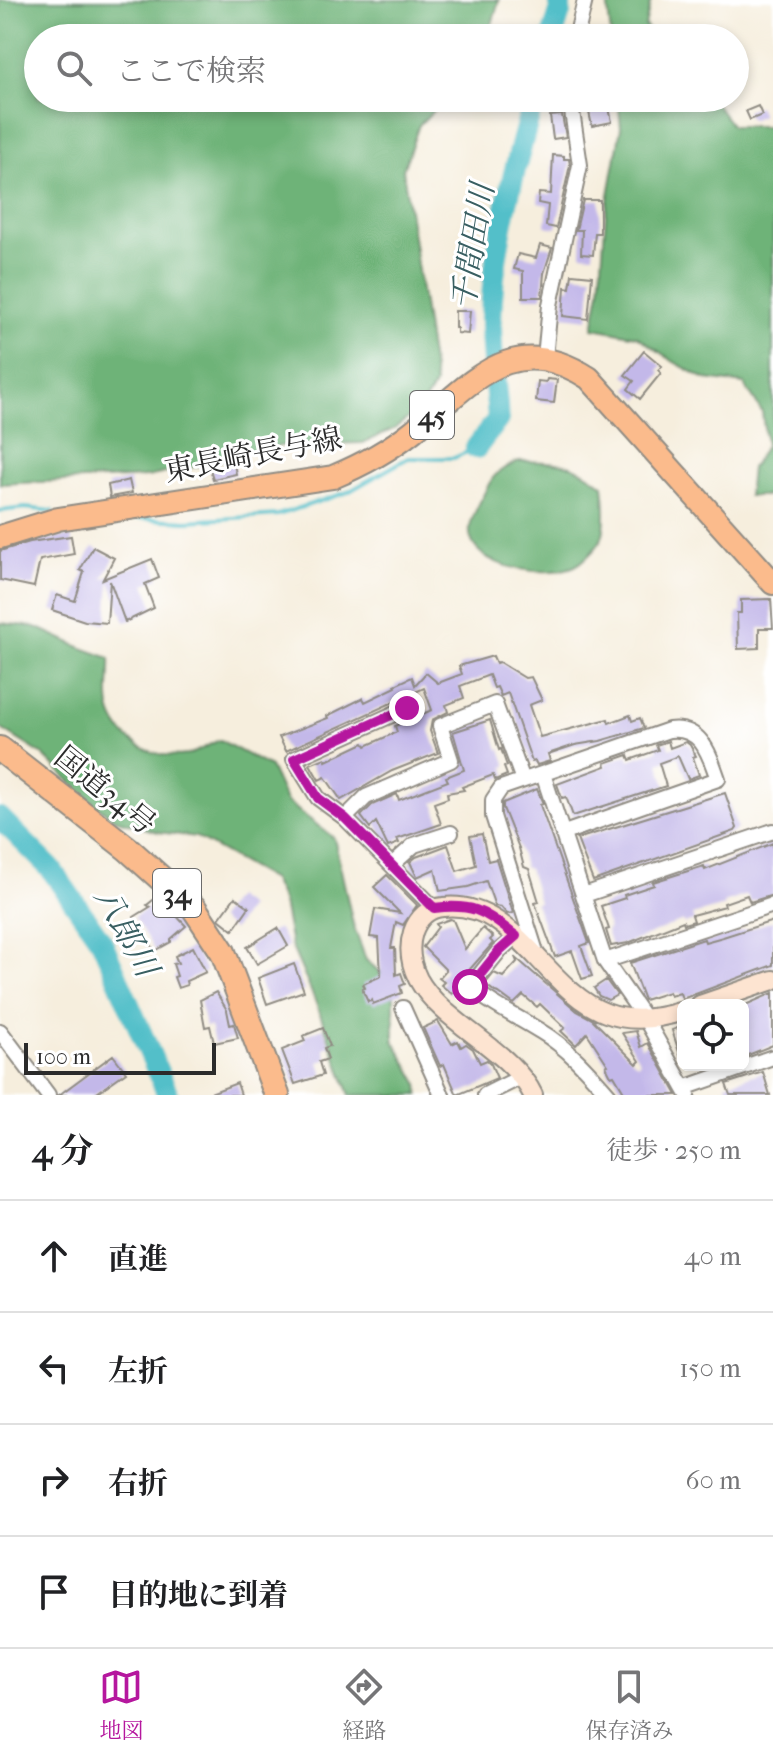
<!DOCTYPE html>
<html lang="ja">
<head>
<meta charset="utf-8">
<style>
  body { margin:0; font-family:"IM FELL French Canon","Noto Serif JP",serif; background:#f2f2f2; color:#202124 }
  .controls { position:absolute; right:24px; bottom:24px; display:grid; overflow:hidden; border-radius:12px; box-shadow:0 4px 12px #0003 }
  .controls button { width:72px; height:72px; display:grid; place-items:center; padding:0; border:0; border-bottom:2px solid #e0e0e0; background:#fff; color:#202124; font:40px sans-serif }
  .scale { position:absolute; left:24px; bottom:20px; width:192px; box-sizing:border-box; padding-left:8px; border:4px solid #2b2b2b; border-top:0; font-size:22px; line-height:28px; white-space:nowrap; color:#2b2b2b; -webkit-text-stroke:6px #fff; paint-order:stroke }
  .stop { position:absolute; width:24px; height:24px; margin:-18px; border:6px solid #b5179e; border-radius:50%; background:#fff }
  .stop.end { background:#b5179e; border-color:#fff; box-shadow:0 2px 8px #0008 }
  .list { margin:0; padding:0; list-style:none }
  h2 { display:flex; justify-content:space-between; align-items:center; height:104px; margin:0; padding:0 32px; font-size:34px }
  h2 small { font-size:26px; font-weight:400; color:#757577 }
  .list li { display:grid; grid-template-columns:52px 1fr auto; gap:24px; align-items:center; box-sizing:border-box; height:112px; padding:0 32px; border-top:2px solid #e0e0e0 }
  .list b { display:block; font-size:30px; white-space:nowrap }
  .list em { font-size:26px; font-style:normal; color:#757577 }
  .icon { flex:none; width:44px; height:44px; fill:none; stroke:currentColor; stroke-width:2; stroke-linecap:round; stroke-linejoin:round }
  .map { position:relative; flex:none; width:773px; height:1095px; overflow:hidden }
  .search { position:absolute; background:#fff; box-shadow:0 4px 12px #0003; left:24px; right:24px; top:24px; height:88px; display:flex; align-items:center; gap:20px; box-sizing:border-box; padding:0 28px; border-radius:44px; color:#757577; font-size:30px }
  .sheet { height:552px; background:#fff }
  nav { display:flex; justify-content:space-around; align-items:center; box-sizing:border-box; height:112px; border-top:2px solid #e0e0e0; background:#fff; font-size:22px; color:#757577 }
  nav a { display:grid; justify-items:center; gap:4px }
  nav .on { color:#b5179e }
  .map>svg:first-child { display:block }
  .forest { fill:#6eb378; stroke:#4c6f52; stroke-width:2 }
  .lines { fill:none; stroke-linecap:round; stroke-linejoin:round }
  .stream { stroke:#52bfc9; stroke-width:4 }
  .river { stroke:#52bfc9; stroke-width:22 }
  .building { fill:#c3b8e9 }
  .street-casing { stroke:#908c84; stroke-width:18 }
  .secondary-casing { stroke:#908c84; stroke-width:22 }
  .primary-casing { stroke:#908c84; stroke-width:26 }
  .highway-casing { stroke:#908c84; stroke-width:28 }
  .street { stroke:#fff; stroke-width:14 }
  .secondary { stroke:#fde4d1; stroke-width:18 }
  .primary { stroke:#fbbb8c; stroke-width:22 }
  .highway { stroke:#fbbb8c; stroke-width:24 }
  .route { stroke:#b5179e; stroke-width:10 }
  .labels { text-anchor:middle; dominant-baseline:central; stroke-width:6; stroke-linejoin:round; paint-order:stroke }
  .shield { fill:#fff; stroke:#6b6b6b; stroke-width:2 }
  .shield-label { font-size:28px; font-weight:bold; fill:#2b2b2b }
  .street-label { font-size:30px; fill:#2b2b2b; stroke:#fff }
  .water-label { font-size:32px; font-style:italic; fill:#395f62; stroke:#fff }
</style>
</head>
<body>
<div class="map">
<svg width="773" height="1095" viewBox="0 0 773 1095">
  <rect width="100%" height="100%" fill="#fff"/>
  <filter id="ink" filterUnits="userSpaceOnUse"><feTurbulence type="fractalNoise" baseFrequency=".0125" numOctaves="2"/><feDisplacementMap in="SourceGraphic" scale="16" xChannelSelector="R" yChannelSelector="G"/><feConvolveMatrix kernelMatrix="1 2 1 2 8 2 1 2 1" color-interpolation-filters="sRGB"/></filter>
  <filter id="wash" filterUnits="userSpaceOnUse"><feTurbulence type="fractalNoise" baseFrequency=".006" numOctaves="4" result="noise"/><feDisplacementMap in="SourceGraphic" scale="32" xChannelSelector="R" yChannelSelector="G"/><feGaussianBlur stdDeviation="1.8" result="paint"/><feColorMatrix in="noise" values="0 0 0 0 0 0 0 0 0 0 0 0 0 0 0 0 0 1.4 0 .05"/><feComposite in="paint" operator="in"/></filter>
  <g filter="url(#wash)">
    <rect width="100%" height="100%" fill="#f6eedd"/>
    <!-- forest -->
    <path class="forest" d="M0 0H499L488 38H38V98H446L419 125 403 170 435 384 421 408 394 429 363 443 288 445 246 451 217 462 147 477 0 484Z
      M612 0H651L645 26 656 38H611L608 8Z
      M618 98H711L732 126H773V496H748L751 468 766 445 762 412 744 384 705 379 674 362 637 336 593 328 600 291 606 212 621 128Z
      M519 461C559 462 571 460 603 485 605 499 607 528 601 540 598 547 582 563 575 566 550 578 481 570 471 539 467 527 474 514 479 504 492 477 491 474 519 461Z
      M0 623 36 627 82 648 110 658C111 673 107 692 110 707 117 740 153 760 186 755 197 753 209 744 220 740L270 767 286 801 334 838 353 924 366 960 380 972 394 994V1041L418 1083 419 1095H350L314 998 291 945 283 903 272 880 196 837 158 832 114 819 90 801 43 755 0 728Z"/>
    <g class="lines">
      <!-- stream -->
      <path class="stream" d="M0 511 25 508 52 511
        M129 518 187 521 278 515 348 492 408 458H454L476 448"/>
      <!-- river -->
      <path class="river" d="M552 38 560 12V0
        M476 448 498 419C496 387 491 353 491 321 492 245 515 170 534 98
        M0 818 51 869 102 942 168 1095"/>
    </g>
    <g id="blocks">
      <!-- building -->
      <path class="building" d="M586 98H607L612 122 592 126Z
        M758 106 762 115 750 120 746 111Z
        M562 115 566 137 553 139 550 116Z
        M553 155 564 156V159H569L570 165 556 228 546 226 548 205 538 203 539 193 551 194Z
        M583 200H600V233H595L593 255 581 254 582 230H576Z
        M540 245 552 248 544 273 542 297H523V271L514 269 518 254 536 258Z
        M572 274 592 276 588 319 563 316 565 287 570 288Z
        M455 311H470L468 334 457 333V328H455Z
        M644 351 662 366 658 370 661 373 640 399 628 389 634 381 625 375Z
        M547 379 557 380 554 403 536 401 538 381 546 382Z
        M234 464 236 474 213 479 210 469Z
        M129 480 132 493 110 497 108 485Z
        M71 536 74 554 40 560 34 587 0 580V551L30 542Z
        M93 547 114 558 103 579 152 559 159 578 145 584 154 608 125 622 110 581 107 623 85 621 52 610 57 595 75 601 84 572 80 570Z
        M771 599 773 628H759V648L738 649 737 613H741V600Z
        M493 656 496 663 499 662 525 678 531 677 542 700 529 705 540 737 608 719 609 723 630 715 632 721 640 718 644 728 600 741 575 745 548 754 550 761 537 765 535 761 532 762 508 693 501 696 497 687 494 688 489 675 460 686 464 698 446 705 448 712 432 720 430 731 438 753 392 771 341 800 325 777 319 780 310 764 325 758 326 761 364 743 366 746 397 732 395 726 432 710 424 688 286 751 279 737 328 718 327 716 363 698 365 702 396 687 395 685 412 677 415 685 426 673 438 683 462 674 459 666Z
        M490 720 499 750 501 749 507 766 504 767 507 775 495 780 493 775 462 787 464 790 447 793 448 798 434 803 441 824 397 839 399 843 388 847 376 822 370 828 361 816 372 805 397 794 399 800 448 781 446 777 464 770 453 732Z
        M668 741 670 748 686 742 690 745 696 756 693 757 699 775 688 779 678 756 659 763 666 786 573 816 566 797 562 798 557 784 606 766 605 763 628 755 630 760 658 750 656 745Z
        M537 789 543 804 540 805 589 943 581 946 592 976 582 979 572 951 555 957 535 903 539 902 529 869 524 867 519 848 503 808V803Z
        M725 793 737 828 735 831 593 881 577 839Z
        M482 834 488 861 496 859 513 913 507 914 501 907 495 906 486 881 468 887 440 891 435 869 417 877 410 862 416 857 448 845 457 871 476 865 470 836Z
        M773 843V895L750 902 747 895 724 903 725 906 692 915 694 921 684 924 683 921 628 943 611 946 606 930 609 929 601 906 625 898 624 895 654 885 653 882 704 866 705 870Z
        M387 875 417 905 403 925 396 922 391 948H395L396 975 401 973 405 984 400 986 402 993 373 1004 372 1000 368 1002 362 989 365 988 363 984 381 976 379 938 370 937 375 909 400 913 374 887Z
        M158 896 186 926 171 939V942L155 951 134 917 150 907 147 905Z
        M235 897 249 907 233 930 219 919Z
        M450 919 453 920 465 949 483 928 493 937 490 940 493 943 463 977 464 978 452 994 441 985 444 982 439 978 446 970 423 947 438 927 436 924Z
        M773 921V965L682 999 680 993 670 996 669 992 644 1000 630 963 704 939 705 942 723 937Z
        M278 928 288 946 257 964 247 947Z
        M193 947 206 972 186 981 187 985 178 988 174 977 177 976 173 964 178 963 175 956Z
        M515 957 577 1011 592 1019 637 1064 640 1061 622 1033 636 1031 641 1047 648 1043 677 1095H626L614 1075 611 1076 606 1066 608 1065 587 1033 576 1045 561 1031 565 1028 540 1004 537 1007 523 995 514 1004 499 993 495 992 485 984 494 973 503 977 517 962Z
        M294 964 304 991 267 1004 258 978Z
        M606 980 617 995 608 1000 599 996 594 988Z
        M216 992 227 1010 230 1025 234 1024 238 1038 214 1043 210 1026 205 1027 200 1000Z
        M773 993V1045L743 1057V1006Z
        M438 1021 452 1044 458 1041 461 1047 466 1044 473 1049 480 1063 487 1060 491 1064 497 1078 457 1095 444 1064 440 1066 423 1028Z
        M683 1026V1057L681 1058 672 1030Z
        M323 1028 330 1046 324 1048 328 1059 319 1062 323 1075 295 1084 282 1050 305 1041 303 1036Z
        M113 1055 126 1072 94 1095H59Z
        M763 1072 770 1095H730L726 1084Z
        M237 1083 241 1095H209L208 1094Z"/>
    </g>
  </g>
  <g filter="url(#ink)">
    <use href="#blocks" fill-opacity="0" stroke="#908c84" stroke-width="2"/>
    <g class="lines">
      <!-- street casing -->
      <g class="street-casing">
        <path id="street" d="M576 38 585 0
          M545 358 550 305 580 165 570 98
          M407 708 294 759 318 798 345 818 434 908
          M543 774 605 961 646 1020 688 1095
          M345 818 366 797 451 760 440 726 495 704 523 780
          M393 864 414 845 451 833
          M584 895 773 831
          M516 936 499 951 470 987C492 1005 516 1016 540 1031 567 1047 588 1071 609 1095
          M537 955 493 816V800L501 788 669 730C702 726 709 754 718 779L564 833
          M605 961 773 905
          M403 1008 442 1095
          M0 1031 48 1095
          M684 1088 773 1057
          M485 1095 521 1077"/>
      </g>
      <!-- secondary casing -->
      <g class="secondary-casing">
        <path id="secondary" d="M700 1005 773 980
          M533 1095C512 1050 442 1023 418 979 411 965 408 948 413 932 418 918 428 908 443 907 515 899 545 990 606 1013 632 1023 658 1019 683 1011"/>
      </g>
      <!-- primary casing -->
      <g class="primary-casing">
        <path id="primary" d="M0 537 58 519 333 477C362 465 388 451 413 431 472 384 510 328 589 378L773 583"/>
      </g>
      <!-- highway casing -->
      <g class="highway-casing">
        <path id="highway" d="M0 749 128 849 194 908 223 952 277 1095"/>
      </g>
      <!-- street -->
      <use href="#street" class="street"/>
      <!-- secondary -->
      <use href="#secondary" class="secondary"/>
      <!-- primary -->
      <use href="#primary" class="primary"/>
      <!-- highway -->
      <use href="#highway" class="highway"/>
    </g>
  </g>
  <g class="lines" filter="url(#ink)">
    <!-- route -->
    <path class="route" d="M407 708 294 759 318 798 345 818 434 908C476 903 484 912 516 936L499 951 470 987"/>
  </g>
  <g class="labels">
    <!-- shield labels -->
    <g class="shield">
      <rect x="410" y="391" width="44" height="48" rx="6"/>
      <rect x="153" y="869" width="48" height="48" rx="6"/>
    </g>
    <g class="shield-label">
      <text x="432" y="415">45</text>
      <text x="177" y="893">34</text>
    </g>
    <!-- street labels -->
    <g class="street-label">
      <text transform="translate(253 455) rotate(-11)">東長崎長与線</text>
      <text transform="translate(105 791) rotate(39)">国道34号</text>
    </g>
    <!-- water labels -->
    <g class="water-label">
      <text transform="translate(473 247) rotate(-81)">千間田川</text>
      <text transform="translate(126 932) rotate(61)">八郎川</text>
    </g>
  </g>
</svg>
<div class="controls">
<button><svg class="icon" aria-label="locate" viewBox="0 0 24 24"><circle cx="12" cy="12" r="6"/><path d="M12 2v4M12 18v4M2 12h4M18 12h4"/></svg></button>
</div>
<div class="scale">100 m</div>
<div class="stop" style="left:470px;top:987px"></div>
<div class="stop end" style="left:407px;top:708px"></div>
<div class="search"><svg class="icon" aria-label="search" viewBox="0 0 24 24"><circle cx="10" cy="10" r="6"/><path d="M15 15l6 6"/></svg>ここで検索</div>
</div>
<section class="sheet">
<h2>4 分<small>徒歩 · 250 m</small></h2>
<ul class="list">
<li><svg class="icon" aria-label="ahead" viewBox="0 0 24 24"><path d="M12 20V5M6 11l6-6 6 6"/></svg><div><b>直進</b></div><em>40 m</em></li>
<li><svg class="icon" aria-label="left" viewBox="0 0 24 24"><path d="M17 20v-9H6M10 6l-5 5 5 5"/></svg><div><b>左折</b></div><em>150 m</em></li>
<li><svg class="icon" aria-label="right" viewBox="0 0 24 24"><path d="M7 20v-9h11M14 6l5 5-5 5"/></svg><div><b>右折</b></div><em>60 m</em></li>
<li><svg class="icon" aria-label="arrive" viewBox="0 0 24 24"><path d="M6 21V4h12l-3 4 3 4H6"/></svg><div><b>目的地に到着</b></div></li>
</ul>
</section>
<nav>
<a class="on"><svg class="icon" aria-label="map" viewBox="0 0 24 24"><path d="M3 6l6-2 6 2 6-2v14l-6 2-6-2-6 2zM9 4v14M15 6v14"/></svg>地図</a>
<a><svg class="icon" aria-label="directions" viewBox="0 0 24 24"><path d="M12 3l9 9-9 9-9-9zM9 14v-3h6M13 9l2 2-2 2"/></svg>経路</a>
<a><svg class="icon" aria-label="saved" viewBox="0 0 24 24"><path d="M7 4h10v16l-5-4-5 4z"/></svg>保存済み</a>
</nav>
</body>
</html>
